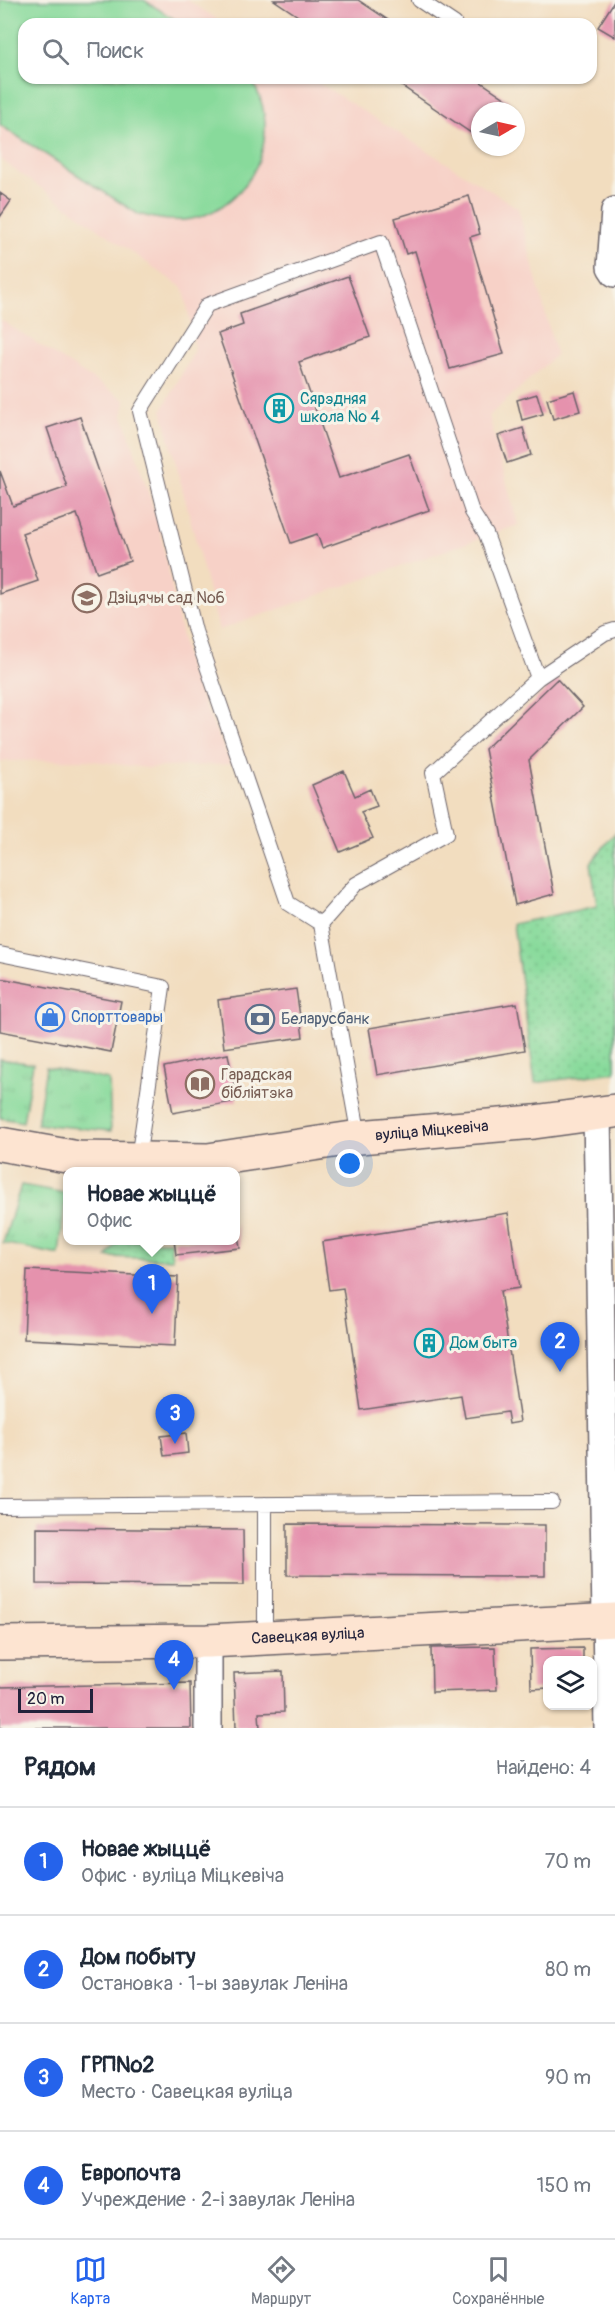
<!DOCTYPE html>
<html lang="ru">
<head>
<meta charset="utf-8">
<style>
  body { margin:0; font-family:Pangolin,sans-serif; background:#f6f6f7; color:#1f2937 }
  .controls { position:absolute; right:18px; bottom:18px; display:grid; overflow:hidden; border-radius:12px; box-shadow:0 2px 4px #0004 }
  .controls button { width:54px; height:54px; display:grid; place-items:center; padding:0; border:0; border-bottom:2px solid #e0e1e3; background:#fff; color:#1f2937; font:30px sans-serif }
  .compass { position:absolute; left:471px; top:102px; width:54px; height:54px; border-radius:50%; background:#fff; box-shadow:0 2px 4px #0004; rotate:81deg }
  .scale { position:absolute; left:18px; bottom:15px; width:75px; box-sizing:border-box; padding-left:6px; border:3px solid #22223b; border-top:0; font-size:16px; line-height:21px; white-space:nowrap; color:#22223b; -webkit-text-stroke:4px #f7f3e8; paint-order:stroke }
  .you { position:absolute; left:350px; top:1164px; width:21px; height:21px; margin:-15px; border:4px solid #fff; border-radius:50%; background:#1a73e8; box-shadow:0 0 0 9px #1a73e833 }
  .badge { display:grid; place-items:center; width:39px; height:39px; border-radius:50%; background:#2563eb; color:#fff; font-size:20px; font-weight:700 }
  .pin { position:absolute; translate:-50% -50px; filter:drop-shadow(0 2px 3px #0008) }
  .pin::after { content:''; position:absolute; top:32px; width:21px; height:18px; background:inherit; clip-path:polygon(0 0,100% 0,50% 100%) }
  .popup { position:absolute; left:63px; top:1167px; width:177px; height:78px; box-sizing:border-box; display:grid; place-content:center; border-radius:12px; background:#fff; filter:drop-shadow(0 2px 4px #0005); font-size:20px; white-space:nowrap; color:#747a83 }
  .popup b { font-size:22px; color:#1f2937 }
  .popup::after { content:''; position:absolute; left:50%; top:100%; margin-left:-12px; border:12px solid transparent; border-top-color:#fff }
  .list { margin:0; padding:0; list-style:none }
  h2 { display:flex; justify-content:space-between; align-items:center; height:78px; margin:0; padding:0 24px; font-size:26px }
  h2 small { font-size:20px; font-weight:400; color:#747a83 }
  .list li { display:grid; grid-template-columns:39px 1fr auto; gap:18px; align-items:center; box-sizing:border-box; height:108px; padding:0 24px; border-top:2px solid #e0e1e3 }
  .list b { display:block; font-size:22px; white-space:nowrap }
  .list p { margin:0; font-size:20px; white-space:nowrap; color:#747a83 }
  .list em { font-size:20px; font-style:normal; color:#747a83 }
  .icon { flex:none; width:33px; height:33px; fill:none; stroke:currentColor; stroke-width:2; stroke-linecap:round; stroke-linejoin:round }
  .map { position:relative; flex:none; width:615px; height:1728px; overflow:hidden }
  .search { position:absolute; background:#fff; box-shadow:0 2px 4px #0004; left:18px; right:18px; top:18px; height:66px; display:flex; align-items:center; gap:15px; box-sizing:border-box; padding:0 21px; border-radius:18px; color:#747a83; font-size:22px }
  .sheet { height:510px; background:#fff }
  nav { display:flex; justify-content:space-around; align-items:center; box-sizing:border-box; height:84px; border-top:2px solid #e0e1e3; background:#fff; font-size:16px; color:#747a83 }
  nav a { display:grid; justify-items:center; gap:3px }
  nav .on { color:#2563eb }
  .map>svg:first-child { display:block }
  .built { fill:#f7d1c7 }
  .grass { fill:url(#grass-tufts); stroke:#557e6b; stroke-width:1.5 }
  .park { fill:url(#park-dots); stroke:#557e6b; stroke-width:1.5 }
  .pitch { fill:#88da9b; stroke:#557e6b; stroke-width:1.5 }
  .building { fill:#e592ad }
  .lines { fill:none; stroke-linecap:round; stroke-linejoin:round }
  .lane-casing { stroke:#6b6369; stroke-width:16 }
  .street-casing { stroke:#6b6369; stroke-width:30 }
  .secondary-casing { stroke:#6b6369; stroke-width:36 }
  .lane { stroke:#fff; stroke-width:14 }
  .street { stroke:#fff; stroke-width:27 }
  .secondary { stroke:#fde4d1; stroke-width:33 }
  .labels { text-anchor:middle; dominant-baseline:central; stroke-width:6; stroke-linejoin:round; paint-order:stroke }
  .culture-label { font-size:16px; fill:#0d838f; stroke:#f7f3e8; text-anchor:start }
  .education-label { font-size:16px; fill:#785e54; stroke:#f7f3e8; text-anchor:start }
  .shop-label { font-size:16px; fill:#366cbe; stroke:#f7f3e8; text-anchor:start }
  .service-label { font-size:16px; fill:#4e5e75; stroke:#f7f3e8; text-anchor:start }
  .street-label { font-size:16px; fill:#22223b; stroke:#f7f3e8 }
</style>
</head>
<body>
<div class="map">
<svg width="615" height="1728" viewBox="0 0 615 1728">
  <defs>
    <pattern id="grass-tufts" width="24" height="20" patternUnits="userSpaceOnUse" patternTransform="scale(1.5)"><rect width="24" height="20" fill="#88da9b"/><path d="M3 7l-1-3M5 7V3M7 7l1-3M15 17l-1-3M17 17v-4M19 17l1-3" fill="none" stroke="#75bb86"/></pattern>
    <pattern id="park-dots" width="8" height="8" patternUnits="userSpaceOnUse" patternTransform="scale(1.5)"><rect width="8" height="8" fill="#88da9b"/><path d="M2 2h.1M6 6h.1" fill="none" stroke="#75bb86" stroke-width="1.8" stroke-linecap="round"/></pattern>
  </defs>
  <rect width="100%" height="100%" fill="#f7f3e8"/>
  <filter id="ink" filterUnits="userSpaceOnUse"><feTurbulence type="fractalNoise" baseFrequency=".0167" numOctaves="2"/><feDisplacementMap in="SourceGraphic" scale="12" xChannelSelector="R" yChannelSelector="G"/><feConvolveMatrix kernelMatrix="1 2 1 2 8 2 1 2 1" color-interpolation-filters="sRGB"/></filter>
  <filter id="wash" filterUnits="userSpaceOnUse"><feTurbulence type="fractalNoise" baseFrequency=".008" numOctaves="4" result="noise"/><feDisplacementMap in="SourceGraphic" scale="24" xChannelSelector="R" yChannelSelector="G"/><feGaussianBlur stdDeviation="1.35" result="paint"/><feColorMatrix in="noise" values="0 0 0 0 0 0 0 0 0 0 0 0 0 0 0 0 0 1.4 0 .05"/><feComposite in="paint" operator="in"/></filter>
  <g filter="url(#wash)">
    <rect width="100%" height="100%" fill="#f2ddbf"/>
    <!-- built -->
    <path class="built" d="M0 0H187L225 24H24V78H311L518 208 556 355 489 416 518 525 219 630 162 410 195 350 184 289 0 159Z
      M1 320 125 400 123 415 159 525 189 671 231 764 147 768 86 760 0 761Z"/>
    <!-- grass -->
    <path class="grass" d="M0 1059 33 1064 23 1122 0 1118Z
      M46 1067 109 1080 111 1131 37 1124Z
      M21 1185 66 1193 59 1255 3 1243Z"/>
    <!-- park -->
    <path class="park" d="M615 833V1072L535 1083 513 924 597 906 591 863Z
      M170 1241 172 1259 107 1257 118 1241Z"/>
    <!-- pitch -->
    <path class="pitch" d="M0 0H144L182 24H24V78H250C283 127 259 193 205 215 183 224 160 220 138 214L0 125Z"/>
    <g id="blocks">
      <!-- building -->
      <path class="building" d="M274 0H358L394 24H310Z
        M615 0V37L598 27Z
        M390 78H475L509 101 502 111H480V139Z
        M0 193 11 201 0 217Z
        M469 196 480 234 470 237 504 354 450 369 415 251 406 254 395 218Z
        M348 276 370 337 299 362 339 478 409 454 429 510 322 548 317 534 291 543 218 334 243 325 240 314Z
        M574 391 580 411 553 419 547 399Z
        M537 394 543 414 522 420 517 400Z
        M80 417 130 561 97 573 77 514 22 533 38 581 0 594V471L13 506 67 487 47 428Z
        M523 428 531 455 507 463 498 436Z
        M557 679 583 707 529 760 554 894 515 905 485 749Z
        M344 771 355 796 370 789 377 806 361 812 373 838 340 852 312 785Z
        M0 978 121 1001 111 1052 0 1031Z
        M296 989 303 1037 224 1048 218 1000Z
        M517 1003 525 1050 377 1075 369 1028Z
        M228 1054 237 1101 173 1113 164 1067Z
        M508 1213 519 1288 500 1291 520 1422 509 1424 507 1412 465 1418 461 1395 361 1410 343 1288 329 1290 322 1242Z
        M236 1222 240 1248 176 1255 174 1240H236Z
        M27 1270 178 1277 175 1346 24 1339Z
        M186 1433 188 1453 164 1456 161 1436Z
        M287 1524 545 1525V1576L287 1575Z
        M37 1528 243 1530 244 1585 37 1584Z
        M495 1647 497 1690 432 1692 431 1648Z
        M583 1648V1660H548V1688L531 1689 530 1649Z
        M283 1671 284 1712 259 1713 260 1728H236L234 1673Z
        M190 1683 191 1728H0V1687Z"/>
    </g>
  </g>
  <g filter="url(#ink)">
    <use href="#blocks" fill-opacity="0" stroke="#6b6369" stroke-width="1.5"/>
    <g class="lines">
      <!-- lane casing -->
      <g class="lane-casing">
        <path id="lane" d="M419 0 455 24
          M321 924 356 884 446 834 433 773 538 678
          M0 954 163 987 138 1159
          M359 1137 321 924 288 903 195 631 140 411 207 305 381 242 472 512 486 534 538 678 605 633 615 630
          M0 1506 552 1502
          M265 1638V1504"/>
      </g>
      <!-- street casing -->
      <g class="street-casing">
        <path id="street" d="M615 211 611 267 615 273
          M597 1114 608 1728
          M208 1728V1641"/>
      </g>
      <!-- secondary casing -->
      <g class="secondary-casing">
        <g id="secondary">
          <path id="s1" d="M0 1144 78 1158 208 1160 359 1137 534 1122 615 1111"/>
          <path id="s2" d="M0 1643 208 1641 615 1620"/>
        </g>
      </g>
      <!-- lane -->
      <use href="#lane" class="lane"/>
      <!-- street -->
      <use href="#street" class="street"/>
      <!-- secondary -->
      <use href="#secondary" class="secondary"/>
    </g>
  </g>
  <!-- icons -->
  <defs>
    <g id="building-ring" transform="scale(1.5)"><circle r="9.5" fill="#f7f3e8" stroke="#0f9aa8" stroke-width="1.5"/><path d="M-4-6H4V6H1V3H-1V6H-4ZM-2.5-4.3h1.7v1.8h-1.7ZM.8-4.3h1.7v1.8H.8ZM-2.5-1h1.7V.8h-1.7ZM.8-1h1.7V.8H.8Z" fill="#0f9aa8"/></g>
    <g id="school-ring" transform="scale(1.5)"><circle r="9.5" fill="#f7f3e8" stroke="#8d6e63" stroke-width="1.5"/><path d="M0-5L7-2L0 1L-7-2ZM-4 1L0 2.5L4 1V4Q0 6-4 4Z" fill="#8d6e63"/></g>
    <g id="shop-ring" transform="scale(1.5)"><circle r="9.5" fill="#f7f3e8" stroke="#3f7fe0" stroke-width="1.5"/><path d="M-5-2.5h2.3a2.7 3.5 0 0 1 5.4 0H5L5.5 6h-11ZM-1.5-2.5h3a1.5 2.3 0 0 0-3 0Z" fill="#3f7fe0"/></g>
    <g id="bank-ring" transform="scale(1.5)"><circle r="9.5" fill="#f7f3e8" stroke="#5c6f8a" stroke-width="1.5"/><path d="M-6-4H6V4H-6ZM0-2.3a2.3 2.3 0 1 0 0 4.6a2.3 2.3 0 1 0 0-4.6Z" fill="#5c6f8a"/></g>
    <g id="library-ring" transform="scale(1.5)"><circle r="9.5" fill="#f7f3e8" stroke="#8d6e63" stroke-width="1.5"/><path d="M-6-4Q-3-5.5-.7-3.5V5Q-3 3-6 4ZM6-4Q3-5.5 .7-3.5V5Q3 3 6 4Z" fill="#8d6e63"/></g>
  </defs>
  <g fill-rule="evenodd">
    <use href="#building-ring" x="279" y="408"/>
    <use href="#school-ring" x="87" y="598"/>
    <use href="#shop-ring" x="50" y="1017"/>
    <use href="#bank-ring" x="260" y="1019"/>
    <use href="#library-ring" x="200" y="1084"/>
    <use href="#building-ring" x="429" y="1343"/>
  </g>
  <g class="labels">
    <!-- culture labels -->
    <g class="culture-label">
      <text x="300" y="399">Сярэдняя<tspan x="300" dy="18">школа № 4</tspan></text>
      <text x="450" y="1343">Дом быта</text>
    </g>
    <!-- education labels -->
    <g class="education-label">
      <text x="108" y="598">Дзіцячы сад №6</text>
      <text x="221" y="1075">Гарадская<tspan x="221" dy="18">бібліятэка</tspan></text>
    </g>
    <!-- shop labels -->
    <g class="shop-label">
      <text x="71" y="1017">Спорттовары</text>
    </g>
    <!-- service labels -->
    <g class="service-label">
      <text x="281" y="1019">Беларусбанк</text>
    </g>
    <!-- street labels -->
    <g class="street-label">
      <text stroke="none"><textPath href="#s1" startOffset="435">вуліца Міцкевіча</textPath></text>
      <text stroke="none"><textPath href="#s2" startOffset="308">Савецкая вуліца</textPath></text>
    </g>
  </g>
</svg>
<div class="controls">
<button><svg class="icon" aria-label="layers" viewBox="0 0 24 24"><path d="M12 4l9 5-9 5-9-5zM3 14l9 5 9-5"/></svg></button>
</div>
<svg class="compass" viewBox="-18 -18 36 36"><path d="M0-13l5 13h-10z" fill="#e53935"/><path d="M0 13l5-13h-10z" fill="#747a83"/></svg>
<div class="scale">20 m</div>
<div class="you"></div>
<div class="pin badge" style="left:152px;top:1314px">1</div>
<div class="popup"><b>Новае жыццё</b>Офис</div>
<div class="pin badge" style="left:560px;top:1372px">2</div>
<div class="pin badge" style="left:175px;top:1444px">3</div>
<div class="pin badge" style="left:174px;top:1690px">4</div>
<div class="search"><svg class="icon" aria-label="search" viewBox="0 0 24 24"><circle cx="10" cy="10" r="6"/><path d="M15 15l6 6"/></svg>Поиск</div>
</div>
<section class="sheet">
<h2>Рядом<small>Найдено: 4</small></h2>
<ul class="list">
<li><span class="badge">1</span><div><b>Новае жыццё</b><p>Офис · вуліца Міцкевіча</p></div><em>70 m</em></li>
<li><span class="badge">2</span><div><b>Дом побыту</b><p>Остановка · 1-ы завулак Леніна</p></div><em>80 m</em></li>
<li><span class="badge">3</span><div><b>ГРП№2</b><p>Место · Савецкая вуліца</p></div><em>90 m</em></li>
<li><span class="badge">4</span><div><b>Европочта</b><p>Учреждение · 2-і завулак Леніна</p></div><em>150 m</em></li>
</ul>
</section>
<nav>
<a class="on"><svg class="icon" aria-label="map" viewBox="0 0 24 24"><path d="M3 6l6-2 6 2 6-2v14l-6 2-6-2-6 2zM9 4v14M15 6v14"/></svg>Карта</a>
<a><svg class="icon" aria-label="directions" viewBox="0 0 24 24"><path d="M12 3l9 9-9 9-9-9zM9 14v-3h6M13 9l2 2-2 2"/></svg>Маршрут</a>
<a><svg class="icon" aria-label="saved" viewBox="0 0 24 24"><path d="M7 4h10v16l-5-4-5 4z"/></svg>Сохранённые</a>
</nav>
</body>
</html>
